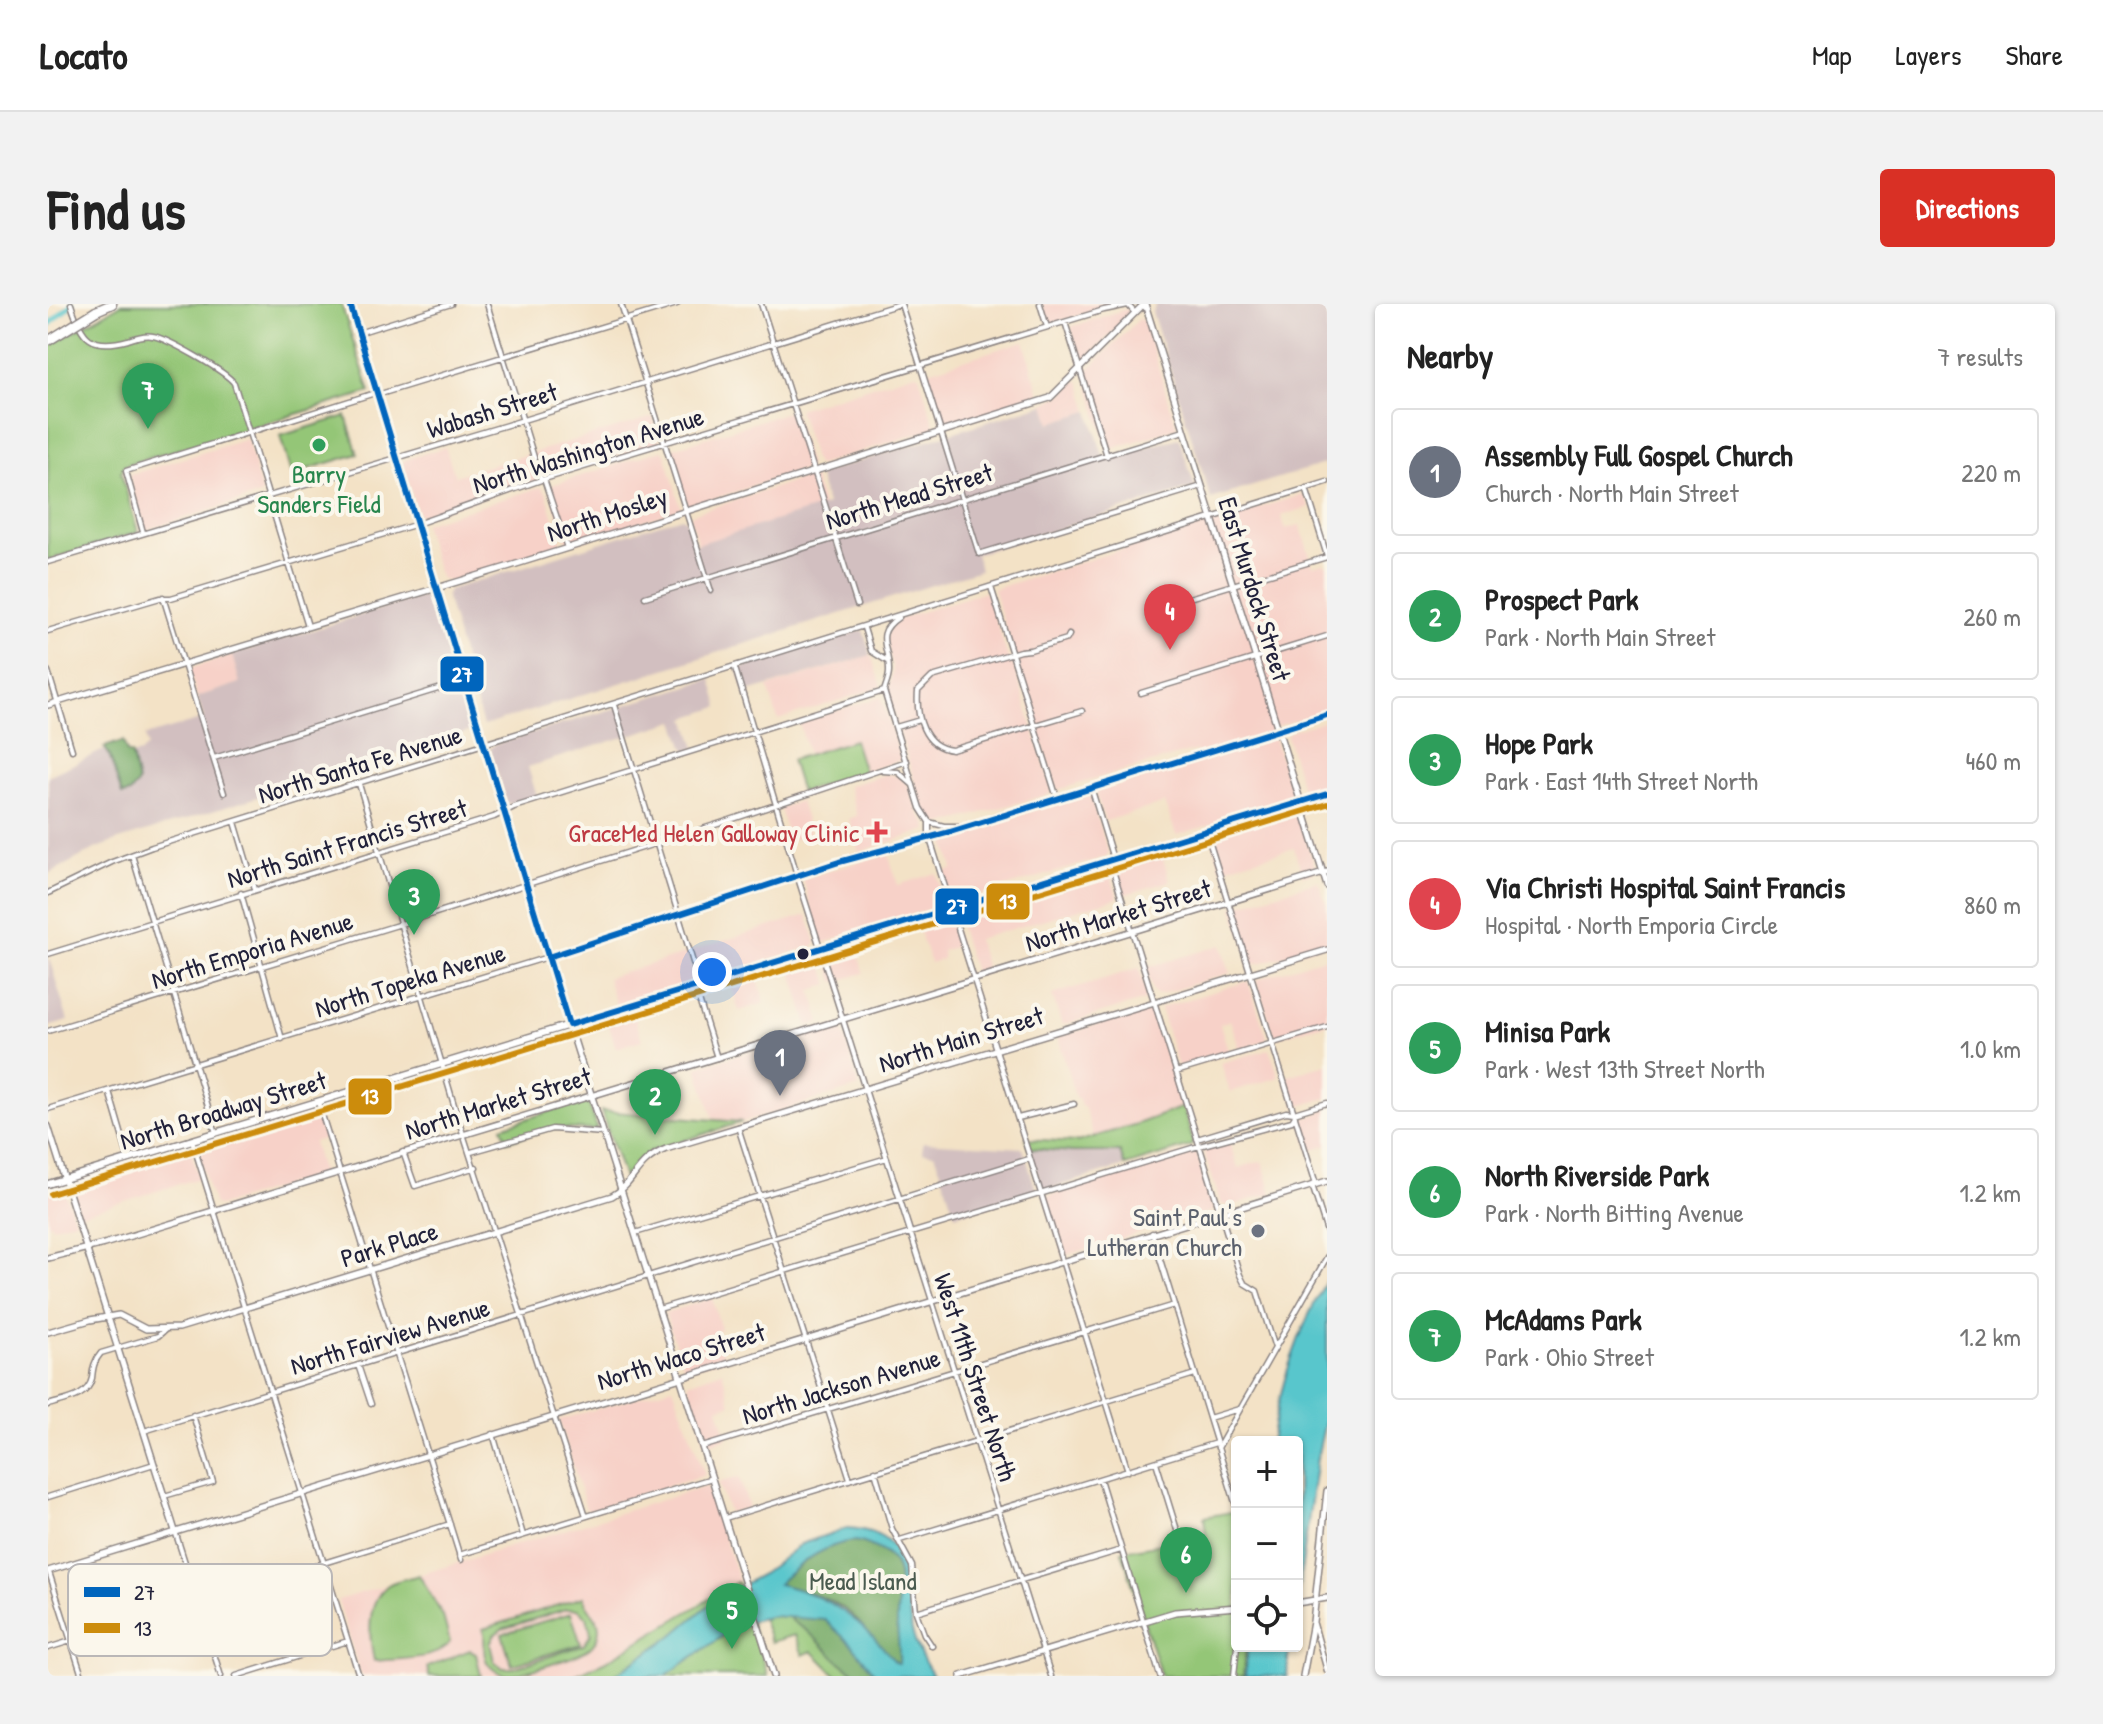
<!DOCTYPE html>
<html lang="en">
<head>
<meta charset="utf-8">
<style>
  body { margin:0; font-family:"Patrick Hand",sans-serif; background:#f2f2f2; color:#222 }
  .controls { position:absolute; right:24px; bottom:24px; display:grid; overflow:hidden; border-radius:8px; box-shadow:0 2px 6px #0004 }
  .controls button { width:72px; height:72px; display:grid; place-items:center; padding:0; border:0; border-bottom:2px solid #e0e0e0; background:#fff; color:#222; font:40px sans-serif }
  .you { position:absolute; left:664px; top:668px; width:28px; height:28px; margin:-20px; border:6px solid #fff; border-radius:50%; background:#1a73e8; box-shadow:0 0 0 12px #1a73e833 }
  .badge { display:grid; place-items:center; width:52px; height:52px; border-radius:50%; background:#d93025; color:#fff; font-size:26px; font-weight:700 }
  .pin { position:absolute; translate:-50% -66px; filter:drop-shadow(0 2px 4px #0008) }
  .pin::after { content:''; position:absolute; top:42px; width:28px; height:24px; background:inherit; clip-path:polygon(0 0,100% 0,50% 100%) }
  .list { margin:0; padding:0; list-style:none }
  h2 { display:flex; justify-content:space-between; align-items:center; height:104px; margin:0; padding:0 32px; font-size:34px }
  h2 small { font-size:26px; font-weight:400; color:#767676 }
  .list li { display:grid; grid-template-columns:52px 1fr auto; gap:24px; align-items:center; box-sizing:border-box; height:128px; margin:0 16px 16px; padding:0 16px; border:2px solid #e0e0e0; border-radius:8px }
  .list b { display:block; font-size:30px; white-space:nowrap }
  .list p { margin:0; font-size:26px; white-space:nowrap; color:#767676 }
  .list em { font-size:26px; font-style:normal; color:#767676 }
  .icon { flex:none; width:44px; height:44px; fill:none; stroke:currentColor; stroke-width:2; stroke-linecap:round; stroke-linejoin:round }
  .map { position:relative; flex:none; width:1279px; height:1372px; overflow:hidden; border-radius:8px }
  header { display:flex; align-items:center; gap:48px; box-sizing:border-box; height:112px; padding:0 40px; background:#fff; border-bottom:2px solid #e0e0e0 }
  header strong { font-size:38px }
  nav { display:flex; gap:44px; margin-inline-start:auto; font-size:28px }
  .intro { display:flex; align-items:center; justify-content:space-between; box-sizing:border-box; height:192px; padding:0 48px }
  h1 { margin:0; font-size:56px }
  .button { padding:20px 36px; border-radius:8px; background:#d93025; color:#fff; font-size:28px; font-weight:700 }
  main { display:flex; gap:48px; padding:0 48px }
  aside { flex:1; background:#fff; border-radius:8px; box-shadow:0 2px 6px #0004 }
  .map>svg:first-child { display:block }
  .built { fill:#f7d1c8 }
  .industrial { fill:#d2bfc0 }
  .green { fill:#94c677; stroke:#5b7459; stroke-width:2; fill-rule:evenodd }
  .forest { fill:#77ab68; stroke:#4c6652; stroke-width:2 }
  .water { fill:#58c6cc; stroke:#3d7484; stroke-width:2; fill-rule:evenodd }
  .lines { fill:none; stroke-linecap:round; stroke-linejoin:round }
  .canal { stroke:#58c6cc; stroke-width:5 }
  .street-casing { stroke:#8a8280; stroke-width:7 }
  .secondary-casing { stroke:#8a8280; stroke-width:8 }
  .primary-casing { stroke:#8a8280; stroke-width:9 }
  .highway-casing { stroke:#8a8280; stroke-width:11 }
  .street { stroke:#fff; stroke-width:4 }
  .secondary { stroke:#fff; stroke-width:5 }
  .primary { stroke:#fff; stroke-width:6 }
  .highway { stroke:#fff; stroke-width:8 }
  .highway-bridge-casing { stroke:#8a8280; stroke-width:11; stroke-linecap:butt }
  .highway-bridge { stroke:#fff; stroke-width:8 }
  .bus-1-casing { stroke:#fbf7ec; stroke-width:12 }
  .bus-2-casing { stroke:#fbf7ec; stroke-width:12 }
  .bus-1 { stroke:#0065bd; stroke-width:6 }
  .bus-2 { stroke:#cc8c0c; stroke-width:6 }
  .leisure-dot { fill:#2e9e5b; stroke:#fbf7ec; stroke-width:3 }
  .health-dot { fill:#e0444e; stroke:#fbf7ec; stroke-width:3 }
  .bus-dot { fill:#22223b; stroke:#fbf7ec; stroke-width:3 }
  .worship-dot { fill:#6b7280; stroke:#fbf7ec; stroke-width:3 }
  .labels { text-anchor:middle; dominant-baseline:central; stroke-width:8; stroke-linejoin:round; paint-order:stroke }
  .street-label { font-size:26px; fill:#22223b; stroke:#fbf7ec }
  .leisure-label { font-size:26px; fill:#27864d; stroke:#fbf7ec }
  .health-label { font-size:26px; fill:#be3a42; stroke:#fbf7ec; text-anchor:end }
  .worship-label { font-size:26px; fill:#5b616d; stroke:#fbf7ec; text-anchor:end }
  .park-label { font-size:26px; fill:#4a5b50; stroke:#fbf7ec }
  .key { fill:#fbf7ec; stroke:#bab7b7; stroke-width:2 }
  .key-label { font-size:22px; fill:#22223b }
  .line-badge { stroke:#fbf7ec; stroke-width:3 }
  .badge-label { font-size:22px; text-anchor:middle; font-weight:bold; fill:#fff }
</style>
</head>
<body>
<header>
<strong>Locato</strong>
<nav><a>Map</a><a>Layers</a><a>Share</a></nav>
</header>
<div class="intro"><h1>Find us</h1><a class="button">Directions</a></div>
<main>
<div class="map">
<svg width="1279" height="1372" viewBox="0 0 1279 1372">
  <rect width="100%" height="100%" fill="#fbf7ec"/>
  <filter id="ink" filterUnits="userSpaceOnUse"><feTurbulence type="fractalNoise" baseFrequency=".0125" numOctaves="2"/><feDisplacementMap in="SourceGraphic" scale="16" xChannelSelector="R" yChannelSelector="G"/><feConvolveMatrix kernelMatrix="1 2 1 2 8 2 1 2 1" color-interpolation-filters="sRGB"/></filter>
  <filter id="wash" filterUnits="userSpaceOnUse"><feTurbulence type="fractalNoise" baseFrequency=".006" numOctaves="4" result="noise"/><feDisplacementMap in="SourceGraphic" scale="32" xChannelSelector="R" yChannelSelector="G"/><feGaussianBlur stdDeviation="1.8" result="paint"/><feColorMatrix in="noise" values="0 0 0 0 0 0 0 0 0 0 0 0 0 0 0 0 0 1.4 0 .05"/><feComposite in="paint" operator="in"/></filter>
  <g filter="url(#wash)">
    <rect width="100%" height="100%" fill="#f3e2c6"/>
    <!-- built -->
    <path class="built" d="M994 0H1067L1003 20 999 16Z
      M1078 5 1082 7 1081 12 1034 59 1032 58 1023 23Z
      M1091 15 1096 17 1129 124 1060 146 1037 69Z
      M976 37 992 93 895 123 878 68Z
      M868 69 871 71 887 124 768 162 750 105Z
      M1028 77 1032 78 1041 107 1003 119 997 100 1013 91Z
      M743 107 746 109 761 162 759 165 643 202 639 201 623 145Z
      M605 113 611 139 375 212 370 210 354 160 357 156 397 143 407 172Z
      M199 135 214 190 97 226 81 171Z
      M614 146 617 149 633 205 523 240 519 238 502 186 504 181Z
      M760 173 766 175 775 203 650 240 642 214 644 210Z
      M493 183 498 188 513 238 511 243 403 278 392 274 375 220Z
      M1253 191 1258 194 1261 203 1233 212 1237 225 1252 221 1265 262 1275 259 1279 262V407L1223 424 1244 489 1243 497 1128 531 1117 499 1057 517 1048 490 1050 487 1151 457 1148 446 1009 486 945 285Z
      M936 288 941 293 960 354 964 356 1004 486 1002 490 894 520 882 515 875 506 840 389 845 366 838 335 842 323 851 315Z
      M184 351 192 379 149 393 141 365Z
      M823 351 833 383 730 416 720 383Z
      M833 393 853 456 816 468 806 436 760 450 751 418Z
      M1279 416V486L1259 491 1255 488 1239 432 1241 428Z
      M839 470 852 473 861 482 870 509 878 519 879 526 811 548 801 515 809 512 800 482Z
      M1038 491 1043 493 1060 549 1058 553 904 599 894 569 905 565 896 533Z
      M752 497 762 530 741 537 732 504Z
      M1245 506 1250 511 1267 563 1264 568 1255 572 1246 544 1173 565 1164 536 1165 530Z
      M1112 545 1122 577 1075 591 1067 560Z
      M840 549 850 581 888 569 898 600 775 639 772 637 755 575Z
      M1057 562 1061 565 1070 594 929 635 939 668 930 671 926 668 908 611 910 607Z
      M1270 577 1279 602V640L1204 661 1185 603Z
      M759 611 768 638 766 642 656 676 652 675 643 647Z
      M901 611 911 641 894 647 895 655 882 659 869 620Z
      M806 638 816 669 786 678 778 648Z
      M1174 641 1182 669 1110 691 1106 689 1098 664Z
      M639 649 647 674 645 678 568 701 559 674Z
      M767 650 771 651 781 680 763 686 773 718 760 722 741 658Z
      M1279 653V719L1227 734 1208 676Z
      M1091 664 1099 690 1097 696 1014 721 1004 691Z
      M707 668 717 699 691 707 682 676Z
      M1200 677 1219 733 1217 737 1192 746 1182 716 1172 720 1181 749 1130 763 1112 704Z
      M584 706 594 736 568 744 559 715Z
      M1097 706 1104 708 1135 803 1046 833 1036 802H1033L1031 795 1027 793 1010 733Z
      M791 721 794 723 811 783 694 818 665 814 649 763Z
      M1221 745 1231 773 1182 788 1173 759Z
      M1279 760V794L1248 803 1238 773Z
      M1279 804V841L1261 846 1253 816 1267 811Z
      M264 805 268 807 277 834 265 838 274 870 171 902 166 901 148 843 150 839Z
      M1181 837 1190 864 1214 857 1224 889 1182 902 1173 900 1156 848 1158 844Z
      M139 843 142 845 151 874 31 911 22 879Z
      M1145 847 1149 849 1165 907 1015 952 997 893Z
      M14 882 27 916 4 923 3 919 0 920V886Z
      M664 994 673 1025 668 1027 676 1055 636 1065 617 1009Z
      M674 1067 683 1100 670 1104 679 1134 661 1140 656 1136 640 1079Z
      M625 1083 657 1171 539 1207 511 1116Z
      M691 1173 701 1204 681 1208 670 1179Z
      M659 1182 691 1277 681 1280 560 1356 525 1372H315L312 1369 290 1296Z"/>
    <!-- industrial -->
    <path class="industrial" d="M1108 0H1279V159L1163 195 1104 8Z
      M997 100 1003 119 1041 107 1056 155 1131 134 1147 183 928 250 932 266 435 422 398 292 401 286 634 213 638 216 646 241 779 201 771 174 774 169Z
      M378 291 386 297 426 426 71 536 49 544 0 570V472L56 446 61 450 74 490 90 479 84 451 93 449 99 442 97 432 156 415 149 393 192 379 184 351Z
      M815 326 823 351 697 389 690 367 692 364Z
      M663 375 671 403 638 414 648 444 638 447 627 417 480 463 489 493 459 500 442 445 446 441Z
      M1 654 20 717 0 723V655Z
      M875 838 975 844 988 886 907 911 887 850 874 848Z
      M981 844 1024 848H1073L1077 862 997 886 994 884Z"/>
    <!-- green -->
    <path class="green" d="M73 0H293L322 88 77 161 73 169 90 228 0 256V43Z
      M298 112 310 150 243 170 232 132Z
      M806 436 816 468 753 488 743 456Z
      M539 795 549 824 546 826 504 824 459 837 454 823Z
      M1135 803 1145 837 1143 842 1077 862 1072 848H1024L981 844 978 835 1029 838 1089 820Z
      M553 807 694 818 603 847 589 857 576 874Z
      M1189 1207V1342H1198L1195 1372H1113L1074 1247 1158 1232 1156 1213Z
      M371 1271 395 1312 402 1338C388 1358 348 1354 326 1357 321 1333 317 1298 340 1281 348 1276 362 1274 371 1271Z
      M689 1278 692 1282 668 1295 624 1332 565 1372H525L560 1356Z
      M535 1293C539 1307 555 1314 550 1331 548 1338 544 1343 539 1346 530 1353 474 1370 462 1371 456 1371 450 1369 445 1365 431 1354 439 1339 435 1325ZM518 1305H530L539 1313 543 1330 536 1341 466 1364H455L446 1357 442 1340 446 1331 454 1325Z
      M523 1309 533 1340 464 1361 454 1330Z
      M725 1312 759 1313 829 1372H789L764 1347 755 1351 747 1331 723 1338 714 1314Z
      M702 1317 720 1372H617L676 1331Z
      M422 1346 428 1349 433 1372H381L379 1363Z"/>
    <!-- forest -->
    <path class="forest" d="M75 437 79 448 84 451 90 479 82 489 74 491 61 450 56 443Z
      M805 1237C813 1237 816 1239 823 1242 861 1257 850 1282 849 1316 849 1330 853 1347 851 1360 839 1353 819 1327 808 1315 789 1295 755 1286 729 1280 753 1260 773 1241 805 1237Z
      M740 1312 777 1316 805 1342 829 1372C795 1372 785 1348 760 1328 753 1322 745 1320 740 1312Z"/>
    <!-- water -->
    <path class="water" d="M1279 975V1109L1269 1154 1249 1297V1138H1223C1232 1079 1250 1027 1279 975Z
      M799 1224C867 1228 854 1277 864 1327 868 1344 876 1357 885 1372H829L805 1342 777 1316 725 1312 702 1317 676 1331 617 1372H565L624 1332 668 1295 716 1269 753 1240ZM805 1237C813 1237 816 1239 823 1242 862 1257 849 1282 849 1316 849 1330 852 1347 851 1359H848C815 1317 783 1292 730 1280 751 1259 775 1241 805 1237Z
      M1200 1342H1241L1239 1372H1197Z"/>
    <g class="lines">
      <!-- canal -->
      <path class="canal" d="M0 22 24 0"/>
    </g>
  </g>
  <g filter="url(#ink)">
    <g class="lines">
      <!-- street casing -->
      <g class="street-casing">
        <path id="street" d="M23 0C34 35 43 46 80 36 88 33 97 30 105 32 120 35 177 67 186 79L260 322
          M439 0 493 176
          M573 0 663 287
          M713 0 809 301
          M853 0 931 250 1154 182
          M992 0 999 23
          M1017 18 1059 152
          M310 29 403 0
          M329 91 629 0
          M496 175 519 244
          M1258 184 1279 252
          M95 228 78 167 327 89
          M0 258 459 121 852 0
          M943 283 1009 494
          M115 293 176 489
          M597 293 1136 127
          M1103 308 1104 305 1279 253
          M851 313C824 331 842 343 841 368 841 374 838 381 836 387L872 504 881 518V532L1080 1167
          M816 324 823 347 839 357
          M0 327 112 294H123L363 222 493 176 1056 6 1080 1 1087 9
          M1021 331 1019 335 982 346 972 347 884 373 870 387C868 412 875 443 904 446L1034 407
          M687 364 749 571 1003 1372
          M0 367 24 446
          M1093 389 1279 332
          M566 401 652 681
          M848 423 872 416
          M166 454 416 377
          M835 467 850 468 865 481
          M311 480 409 811 538 1212
          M1043 483 1065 555
          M187 518 207 585
          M881 518 896 522H914
          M1158 527 1268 880
          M84 551 168 829
          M1062 557 1192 971 1196 979 1209 987 1227 1044
          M0 589 64 558 104 543 1279 178
          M193 589 234 735
          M0 650 446 513 466 503 836 387
          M647 683 669 754
          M0 727 353 620 670 520 859 457
          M1128 768 1279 723
          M61 787 81 856
          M270 798 413 1256
          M0 805 500 653 791 558 902 528 1279 411
          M970 814 1026 800
          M690 823 802 1175
          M1149 835 1238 808 1246 809 1279 799
          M144 836 311 1372
          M355 848 367 882 428 863
          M423 848 504 825 555 829
          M1264 881 1279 928
          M587 929 839 854
          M1104 929 1189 1205
          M611 1005 1144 844 1244 817 1247 812
          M310 1061 323 1100
          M0 1101C16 1096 40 1094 44 1074 45 1064 46 1057 53 1049L110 1032 118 1025
          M1161 1114 1191 1105
          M96 1127 981 855
          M445 1130 475 1231
          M654 1143 1126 1001
          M1170 1144 1279 953
          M1108 1158 1133 1239
          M827 1167 844 1225 864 1262 868 1308 876 1330 884 1342
          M1052 1175 1112 1372
          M116 1192 165 1178 145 1111
          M0 1193 106 1160
          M677 1214 1147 1070
          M127 1227 173 1372
          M852 1236 1168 1139
          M411 1251 664 1174
          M1 1268 34 1372
          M868 1308 1073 1246
          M1266 1320 1279 1367
          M0 1344 402 1220
          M188 1372 300 1337
          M1186 1372 1189 1342"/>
      </g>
      <!-- secondary casing -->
      <g class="secondary-casing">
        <path id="secondary" d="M302 0 500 653 726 1372
          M1097 0 1279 582
          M0 401 462 262 1002 94 1096 0
          M0 822 127 1227
          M0 954 56 940 1279 568
          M0 1028 42 1016 71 1011 98 1025 131 1024 564 892C588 879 586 858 618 845L1279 646
          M0 1267 1279 877
          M1249 1299 1279 1294
          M913 1372 1127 1308 1189 1303
          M1255 1372 1265 1318 1279 1187"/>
      </g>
      <!-- primary casing -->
      <g class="primary-casing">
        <path id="primary" d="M0 880 1279 490"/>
      </g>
      <!-- highway casing -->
      <g class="highway-casing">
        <path id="highway" d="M48 7 64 0"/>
      </g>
      <!-- street -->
      <use href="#street" class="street"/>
      <!-- secondary -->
      <use href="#secondary" class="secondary"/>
      <!-- primary -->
      <use href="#primary" class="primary"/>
      <!-- highway -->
      <use href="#highway" class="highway"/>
      <!-- highway-bridge casing -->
      <g class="highway-bridge-casing">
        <path id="highway-bridge" d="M0 37 48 7"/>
      </g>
      <!-- highway-bridge -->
      <use href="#highway-bridge" class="highway-bridge"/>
      <!-- bus-1 casing -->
      <g class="bus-1-casing">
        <path id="bus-1" d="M302 0 521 721 1279 490
          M500 653 791 558 902 528 1279 411"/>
      </g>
      <!-- bus-2 casing -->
      <g class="bus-2-casing">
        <path id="bus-2" d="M3 890 1279 500"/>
      </g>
      <!-- bus-1 -->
      <use href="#bus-1" class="bus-1"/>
      <!-- bus-2 -->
      <use href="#bus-2" class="bus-2"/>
    </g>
  </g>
  <!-- markers -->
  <circle class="leisure-dot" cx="271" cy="141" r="8"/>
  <path class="health-dot" d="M825 516h8v8h8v8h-8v8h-8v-8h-8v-8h8z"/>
  <circle class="bus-dot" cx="755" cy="650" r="7"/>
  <circle class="worship-dot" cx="1210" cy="927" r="8"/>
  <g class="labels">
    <!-- street labels -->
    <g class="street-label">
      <text transform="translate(444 106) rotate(-17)">Wabash Street</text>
      <text transform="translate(540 146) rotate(-17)">North Washington Avenue</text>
      <text transform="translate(861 192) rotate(-17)">North Mead Street</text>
      <text transform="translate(559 210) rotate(-18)">North Mosley</text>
      <text transform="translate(1207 285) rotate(73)">East Murdock Street</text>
      <text transform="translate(312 460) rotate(-17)">North Santa Fe Avenue</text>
      <text transform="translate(299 539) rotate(-17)">North Saint Francis Street</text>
      <text transform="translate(1070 611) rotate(-17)">North Market Street</text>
      <text transform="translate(204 646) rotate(-17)">North Emporia Avenue</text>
      <text transform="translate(362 676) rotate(-17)">North Topeka Avenue</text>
      <text transform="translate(913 735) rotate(-17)">North Main Street</text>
      <text transform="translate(450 799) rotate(-17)">North Market Street</text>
      <text transform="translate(175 806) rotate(-17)">North Broadway Street</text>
      <text transform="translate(341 940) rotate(-17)">Park Place</text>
      <text transform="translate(342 1032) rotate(-17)">North Fairview Avenue</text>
      <text transform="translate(633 1052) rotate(-17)">North Waco Street</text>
      <text transform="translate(928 1073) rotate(72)">West 11th Street North</text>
      <text transform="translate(793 1082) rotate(-17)">North Jackson Avenue</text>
    </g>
    <!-- leisure labels -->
    <g class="leisure-label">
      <text x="271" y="169">Barry<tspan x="271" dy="30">Sanders Field</tspan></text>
    </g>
    <!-- health labels -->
    <g class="health-label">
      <text x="811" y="528">GraceMed Helen Galloway Clinic</text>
    </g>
    <!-- worship labels -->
    <g class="worship-label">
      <text x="1194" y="912">Saint Paul's<tspan x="1194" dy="30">Lutheran Church</tspan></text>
    </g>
    <!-- park labels -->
    <g class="park-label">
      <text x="815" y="1276">Mead Island</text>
    </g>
  </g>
  <!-- legend -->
  <rect x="20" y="1260" width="264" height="92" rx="12" class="key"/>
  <rect x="36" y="1283" width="36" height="10" fill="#0065bd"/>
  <rect x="36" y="1319" width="36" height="10" fill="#cc8c0c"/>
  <g class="key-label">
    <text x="86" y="1296">27</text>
    <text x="86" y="1332">13</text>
  </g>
  <g class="line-badge">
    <rect x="391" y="351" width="46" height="38" rx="8" fill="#0065bd"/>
    <rect x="937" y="578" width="46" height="39" rx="8" fill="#cc8c0c"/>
    <rect x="886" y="583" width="46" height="39" rx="8" fill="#0065bd"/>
    <rect x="299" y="773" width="46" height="39" rx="8" fill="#cc8c0c"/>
  </g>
  <g class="badge-label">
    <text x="414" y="378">27</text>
    <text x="960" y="605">13</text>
    <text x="909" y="610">27</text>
    <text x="322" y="800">13</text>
  </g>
</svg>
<div class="controls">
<button>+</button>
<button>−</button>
<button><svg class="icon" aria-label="locate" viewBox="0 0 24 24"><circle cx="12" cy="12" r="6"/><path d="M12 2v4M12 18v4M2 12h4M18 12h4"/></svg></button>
</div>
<div class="you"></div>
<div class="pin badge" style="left:732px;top:792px;background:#6b7280">1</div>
<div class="pin badge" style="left:607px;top:831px;background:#2e9e5b">2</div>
<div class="pin badge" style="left:366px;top:631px;background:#2e9e5b">3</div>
<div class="pin badge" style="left:1122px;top:346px;background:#e0444e">4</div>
<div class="pin badge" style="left:684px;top:1345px;background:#2e9e5b">5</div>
<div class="pin badge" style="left:1138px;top:1289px;background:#2e9e5b">6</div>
<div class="pin badge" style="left:100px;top:125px;background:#2e9e5b">7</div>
</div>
<aside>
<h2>Nearby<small>7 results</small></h2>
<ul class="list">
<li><span class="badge" style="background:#6b7280">1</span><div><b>Assembly Full Gospel Church</b><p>Church · North Main Street</p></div><em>220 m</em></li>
<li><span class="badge" style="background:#2e9e5b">2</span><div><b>Prospect Park</b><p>Park · North Main Street</p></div><em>260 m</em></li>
<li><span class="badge" style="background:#2e9e5b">3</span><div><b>Hope Park</b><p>Park · East 14th Street North</p></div><em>460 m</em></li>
<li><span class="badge" style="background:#e0444e">4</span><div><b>Via Christi Hospital Saint Francis</b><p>Hospital · North Emporia Circle</p></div><em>860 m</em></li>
<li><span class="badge" style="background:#2e9e5b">5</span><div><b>Minisa Park</b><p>Park · West 13th Street North</p></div><em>1.0 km</em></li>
<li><span class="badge" style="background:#2e9e5b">6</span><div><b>North Riverside Park</b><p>Park · North Bitting Avenue</p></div><em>1.2 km</em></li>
<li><span class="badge" style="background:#2e9e5b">7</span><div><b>McAdams Park</b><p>Park · Ohio Street</p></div><em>1.2 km</em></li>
</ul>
</aside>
</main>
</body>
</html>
